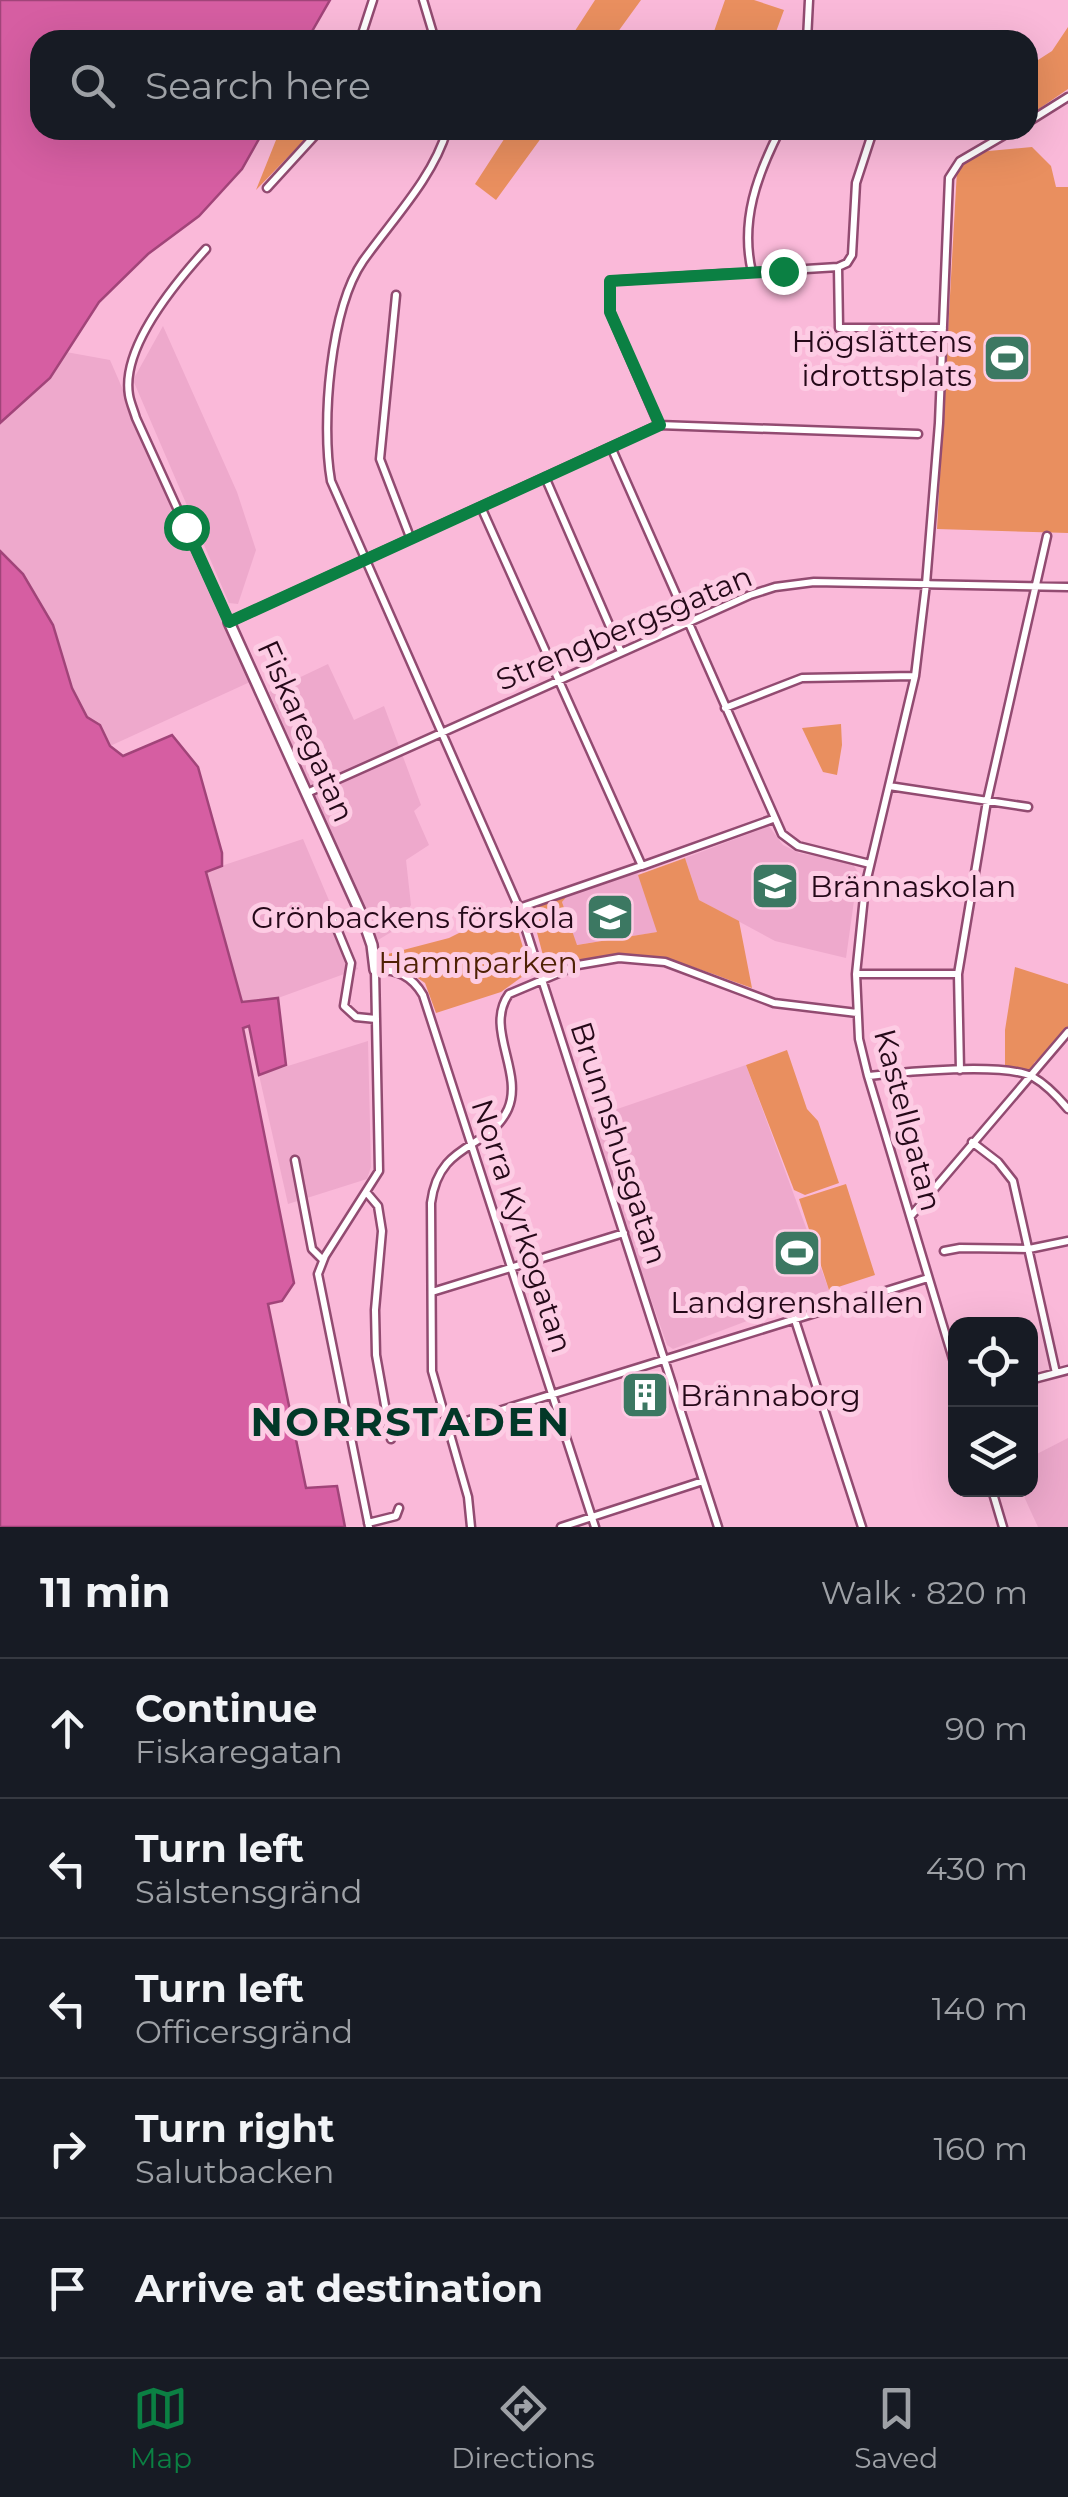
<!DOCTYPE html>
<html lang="en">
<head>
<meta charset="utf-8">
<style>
  body { margin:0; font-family:Montserrat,sans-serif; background:#20242c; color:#f1f3f6 }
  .controls { position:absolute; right:30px; bottom:30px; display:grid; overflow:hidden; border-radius:20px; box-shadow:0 10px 40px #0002 }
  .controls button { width:90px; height:90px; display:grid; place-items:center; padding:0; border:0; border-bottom:2px solid #363941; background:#171b24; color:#f1f3f6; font:50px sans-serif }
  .stop { position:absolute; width:30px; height:30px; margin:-22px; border:8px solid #0b8043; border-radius:50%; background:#fff }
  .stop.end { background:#0b8043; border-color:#fff; box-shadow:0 2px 10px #0008 }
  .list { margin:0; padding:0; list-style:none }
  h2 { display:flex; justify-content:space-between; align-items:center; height:130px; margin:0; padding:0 40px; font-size:42px }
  h2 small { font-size:32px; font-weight:400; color:#9ea1a6 }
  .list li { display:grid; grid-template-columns:65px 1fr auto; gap:30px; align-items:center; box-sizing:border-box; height:140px; padding:0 40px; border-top:2px solid #363941 }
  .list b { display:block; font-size:38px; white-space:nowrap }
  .list p { margin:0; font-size:32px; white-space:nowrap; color:#9ea1a6 }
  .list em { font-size:32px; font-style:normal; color:#9ea1a6 }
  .icon { flex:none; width:55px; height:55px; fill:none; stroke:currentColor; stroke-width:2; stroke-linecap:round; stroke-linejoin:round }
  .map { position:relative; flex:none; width:1068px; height:1527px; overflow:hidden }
  .search { position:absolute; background:#171b24; box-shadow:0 10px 40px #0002; left:30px; right:30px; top:30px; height:110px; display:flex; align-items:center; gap:25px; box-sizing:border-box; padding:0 35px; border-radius:30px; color:#9ea1a6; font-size:38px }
  .sheet { height:830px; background:#171b24 }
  nav { display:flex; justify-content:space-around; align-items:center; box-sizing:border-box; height:140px; border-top:2px solid #363941; background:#171b24; font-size:28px; color:#9ea1a6 }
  nav a { display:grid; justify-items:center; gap:5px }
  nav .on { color:#0b8043 }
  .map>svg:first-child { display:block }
  .built { fill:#eea9cc }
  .green { fill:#e98f5f }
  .water { fill:#d65ea2; stroke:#a14479; stroke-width:2.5 }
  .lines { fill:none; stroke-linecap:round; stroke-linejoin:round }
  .street-casing { stroke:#924b71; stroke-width:11 }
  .secondary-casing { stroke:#924b71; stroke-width:14 }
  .street { stroke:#fff; stroke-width:6 }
  .secondary { stroke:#fff; stroke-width:9 }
  .route { stroke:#0b8043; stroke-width:12 }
  .labels { text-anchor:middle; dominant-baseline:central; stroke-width:10; stroke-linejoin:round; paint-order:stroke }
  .poi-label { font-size:30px; fill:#250919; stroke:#fdcce4; text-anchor:end }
  .street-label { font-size:30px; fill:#250919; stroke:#fdcce4 }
  .park-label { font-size:30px; fill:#4f2105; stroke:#fdcce4 }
  .district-label { font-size:40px; font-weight:bold; letter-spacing:2.5px; fill:#023828; stroke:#fdcce4 }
</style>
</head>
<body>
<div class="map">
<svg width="1068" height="1527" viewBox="0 0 1068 1527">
  <rect width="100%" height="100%" fill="#fab9d9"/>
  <!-- built -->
  <path class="built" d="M163 326 237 492 256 550 238 604 229 603 133 380Z
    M66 352 110 360 250 682 110 746 100 725 87 717 72 688 53 625 23 574 0 551V423L50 378Z
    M328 664 354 720 384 706 421 805 414 811 429 845 406 860 411 905 398 928 378 940 269 692Z
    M769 826 783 845 799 853 852 863 858 872 846 958 775 941 699 900 685 858Z
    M303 839 358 969 278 998 242 1003 206 871Z
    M637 870 658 932 576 945 562 902 569 894Z
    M368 1041 371 1167 367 1179 288 1204 259 1075Z
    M746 1065 829 1290 673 1349 667 1345 588 1119Z
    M1068 1438V1527H1038L1021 1490H1030L1031 1457Z"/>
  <!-- green -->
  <path class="green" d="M595 0H641L612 40H569Z
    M725 0H754L784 10 773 40H711Z
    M1068 27V89L1030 115 1028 57 1038 60 1052 51Z
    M280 130H314L256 190Z
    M510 130H547L496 200 475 184Z
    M1032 147 1051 166 1056 187H1068V533L937 529 957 170 978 152Z
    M841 724 842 745 837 775 823 772 802 728Z
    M685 858 699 900 739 921 752 988C670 959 640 941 552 968L545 963 530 906 569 894 562 902 577 945 657 932 638 875Z
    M511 907 530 971 501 992 436 1013 425 983 384 955 449 938Z
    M1015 967 1068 984V1029L1034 1063 1032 1070 1005 1067V1030Z
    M787 1050 807 1109 818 1121 839 1183 805 1195 794 1190 746 1065Z
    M846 1184 875 1275 829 1290 799 1199Z"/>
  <!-- water -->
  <path class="water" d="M0 0H330L307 40H40V130H264L242 169 199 216 148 254 99 302 50 378 0 423Z
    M0 551 23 574 53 625 72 688 87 717 100 725 110 746 123 756 172 735 198 767 222 853V866L206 872 242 1002 278 998 286 1065 259 1075 249 1026 243 1028 294 1283 282 1301 268 1304 306 1488 337 1486 345 1527H0Z"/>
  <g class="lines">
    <!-- street casing -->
    <g class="street-casing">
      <path id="street" d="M423 0 435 40
        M360 40 373 0
        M807 40 809 0
        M1028 122 1068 97
        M447 130C433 178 392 220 363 261 330 309 321 424 331 481L519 908 718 1527
        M872 134 856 183 852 255 847 263 838 267 839 328H943
        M267 188 320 130
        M206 249C176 282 121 347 129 395 130 402 134 411 136 418L229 622 659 425 918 434
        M752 272C740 221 757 175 780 130
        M396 295 380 459 410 537
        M659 425 610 312V281L838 267
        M611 447 782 834 798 846 870 864
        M545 477 621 652
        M481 507 642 866 773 819
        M725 708 802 678 915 676
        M889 786 1028 807
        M307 793 750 595 775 587 814 582 1068 587
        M519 908 641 866
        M332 917 351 963 344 1006 356 1017 376 1019
        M856 974H958
        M960 1070 958 974 987 801 1047 536
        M869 1076C903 1072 1005 1062 1033 1077 1047 1085 1058 1097 1068 1109
        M972 1142 998 1162 1013 1181 1056 1373
        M295 1160 312 1249 323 1260
        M367 1193 378 1206 382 1231 375 1310 376 1355 391 1439
        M911 1216 1068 1032
        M944 1251 960 1248 1029 1249 1068 1241
        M432 1292 624 1233
        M795 1320 862 1527
        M956 1369 868 1076 859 1039 856 974 865 887 915 676 926 584 939 423 949 178 960 161 1013 130
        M1030 1380 1068 1370
        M447 1427 928 1278
        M992 1490 1003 1527
        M368 1523 396 1516 399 1508
        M369 1527 318 1274 325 1256 379 1171 375 970C397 969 412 976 423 995L595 1527
        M471 1527 468 1497 432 1371 431 1203C439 1140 489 1151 508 1109 524 1072 484 1028 509 994L578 965 619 958 665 962 774 1003 857 1013
        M561 1527 703 1481"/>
    </g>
    <!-- secondary casing -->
    <g class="secondary-casing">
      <path id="secondary" d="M229 622 362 916 372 945 375 970"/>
    </g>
    <!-- street -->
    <use href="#street" class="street"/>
    <!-- secondary -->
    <use href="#secondary" class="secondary"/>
  </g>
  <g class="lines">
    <!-- route -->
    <path class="route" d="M186 527 229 622 660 425 610 312V281L783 271"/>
  </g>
  <!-- icons -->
  <defs>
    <g id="stadium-square" transform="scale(2.5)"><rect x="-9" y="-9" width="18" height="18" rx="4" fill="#3c7862" stroke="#fdcce4"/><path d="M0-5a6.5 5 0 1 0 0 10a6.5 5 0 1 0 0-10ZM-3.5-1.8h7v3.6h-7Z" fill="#fff"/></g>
    <g id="school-square" transform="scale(2.5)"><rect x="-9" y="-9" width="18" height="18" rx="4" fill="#3c7862" stroke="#fdcce4"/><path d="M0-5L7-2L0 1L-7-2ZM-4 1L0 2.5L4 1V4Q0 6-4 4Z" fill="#fff"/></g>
    <g id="building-square" transform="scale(2.5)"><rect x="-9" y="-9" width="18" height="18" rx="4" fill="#3c7862" stroke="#fdcce4"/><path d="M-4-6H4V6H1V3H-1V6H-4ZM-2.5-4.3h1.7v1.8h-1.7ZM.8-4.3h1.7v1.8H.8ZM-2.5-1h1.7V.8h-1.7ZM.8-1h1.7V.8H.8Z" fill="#fff"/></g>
  </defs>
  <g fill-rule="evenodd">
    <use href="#stadium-square" x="1007" y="358"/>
    <use href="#school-square" x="775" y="886"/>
    <use href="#school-square" x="610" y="917"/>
    <use href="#stadium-square" x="797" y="1253"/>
    <use href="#building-square" x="645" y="1395"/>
  </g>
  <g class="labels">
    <!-- poi labels -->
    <g class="poi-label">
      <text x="972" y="341">Högslättens<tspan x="972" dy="34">idrottsplats</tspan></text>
      <text x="810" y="886" text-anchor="start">Brännaskolan</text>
      <text x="575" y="917">Grönbackens förskola</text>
      <text x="797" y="1302" text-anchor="middle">Landgrenshallen</text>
      <text x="680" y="1395" text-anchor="start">Brännaborg</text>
    </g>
    <!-- street labels -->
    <g class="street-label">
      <text transform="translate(624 628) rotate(-23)">Strengbergsgatan</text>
      <text transform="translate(306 731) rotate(66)">Fiskaregatan</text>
      <text transform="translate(908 1120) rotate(75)">Kastellgatan</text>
      <text transform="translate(619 1143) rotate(72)">Brunnshusgatan</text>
      <text transform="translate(522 1226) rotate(72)">Norra Kyrkogatan</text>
    </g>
    <!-- park labels -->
    <g class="park-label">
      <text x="478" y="962">Hamnparken</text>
    </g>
    <!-- district labels -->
    <g class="district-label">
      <text x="411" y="1421">NORRSTADEN</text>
    </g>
  </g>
</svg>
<div class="controls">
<button><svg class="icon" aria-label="locate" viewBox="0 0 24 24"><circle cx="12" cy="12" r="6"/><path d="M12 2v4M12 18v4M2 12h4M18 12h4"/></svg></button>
<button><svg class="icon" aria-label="layers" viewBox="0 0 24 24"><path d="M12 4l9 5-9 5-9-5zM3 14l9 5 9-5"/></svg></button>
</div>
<div class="stop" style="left:186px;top:527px"></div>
<div class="stop end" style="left:783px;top:271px"></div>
<div class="search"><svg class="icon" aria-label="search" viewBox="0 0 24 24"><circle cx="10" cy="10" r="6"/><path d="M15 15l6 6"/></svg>Search here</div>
</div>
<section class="sheet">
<h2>11 min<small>Walk · 820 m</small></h2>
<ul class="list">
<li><svg class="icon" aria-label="ahead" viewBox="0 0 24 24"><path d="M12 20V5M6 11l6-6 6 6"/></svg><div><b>Continue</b><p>Fiskaregatan</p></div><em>90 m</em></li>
<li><svg class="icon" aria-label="left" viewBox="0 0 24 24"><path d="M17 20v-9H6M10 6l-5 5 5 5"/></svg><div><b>Turn left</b><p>Sälstensgränd</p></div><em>430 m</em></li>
<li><svg class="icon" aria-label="left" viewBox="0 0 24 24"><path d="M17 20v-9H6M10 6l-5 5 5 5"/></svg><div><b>Turn left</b><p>Officersgränd</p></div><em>140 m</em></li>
<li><svg class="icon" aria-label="right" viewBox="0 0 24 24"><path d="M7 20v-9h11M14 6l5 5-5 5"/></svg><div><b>Turn right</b><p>Salutbacken</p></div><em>160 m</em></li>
<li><svg class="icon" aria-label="arrive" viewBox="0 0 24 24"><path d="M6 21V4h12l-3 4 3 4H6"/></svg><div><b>Arrive at destination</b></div></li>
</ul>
</section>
<nav>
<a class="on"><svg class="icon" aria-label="map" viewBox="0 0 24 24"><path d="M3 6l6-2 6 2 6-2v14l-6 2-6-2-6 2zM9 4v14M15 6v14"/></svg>Map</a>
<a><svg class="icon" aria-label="directions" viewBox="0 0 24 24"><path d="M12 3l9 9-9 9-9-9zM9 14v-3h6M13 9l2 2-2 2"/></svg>Directions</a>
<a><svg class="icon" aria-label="saved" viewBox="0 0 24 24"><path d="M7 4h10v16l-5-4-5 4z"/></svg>Saved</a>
</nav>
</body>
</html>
